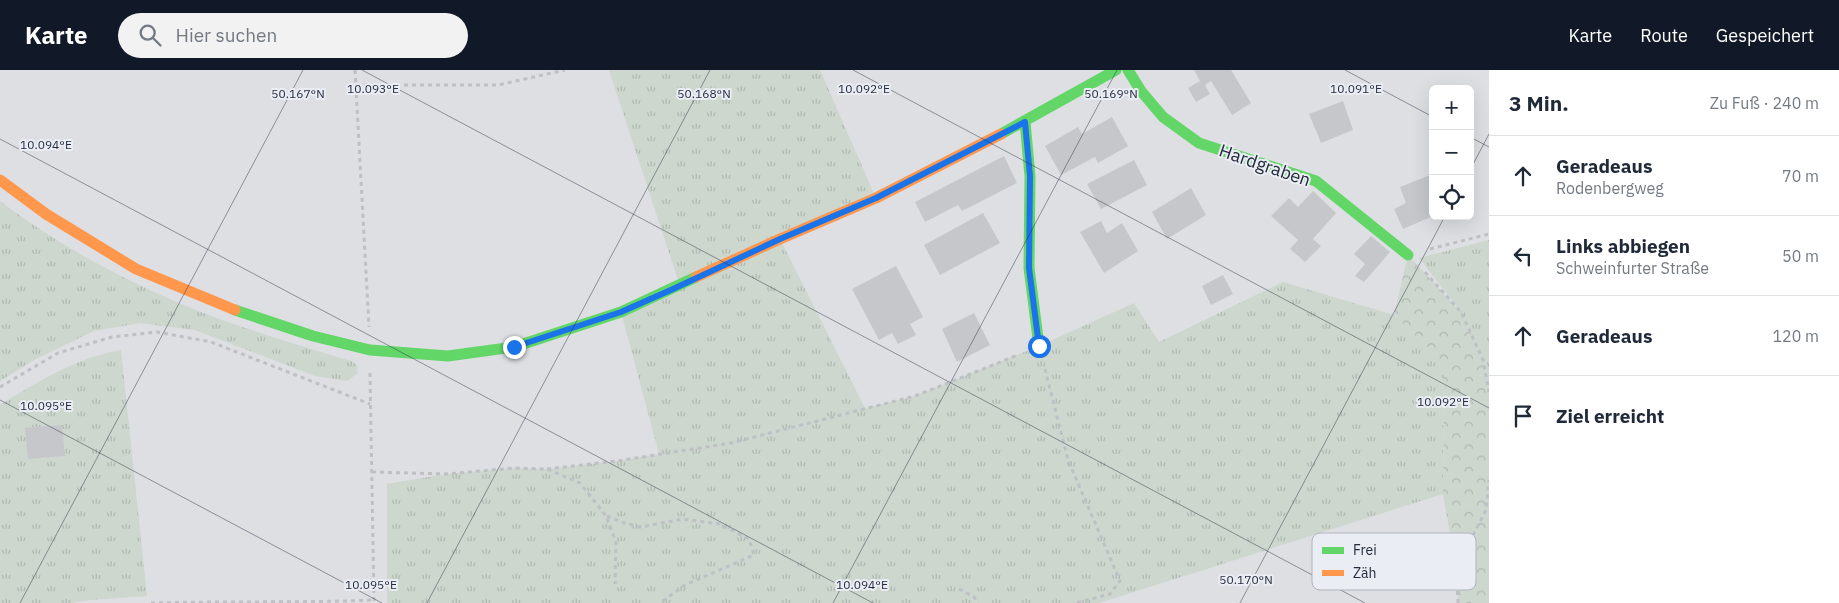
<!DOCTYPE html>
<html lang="de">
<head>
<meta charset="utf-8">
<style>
  body { margin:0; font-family:"IBM Plex Sans",sans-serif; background:#f2f2f3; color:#1f2937 }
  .controls { position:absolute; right:15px; top:15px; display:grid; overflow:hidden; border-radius:8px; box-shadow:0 5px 20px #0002 }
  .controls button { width:45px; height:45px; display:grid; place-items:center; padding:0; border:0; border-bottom:1px solid #e0e1e3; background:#fff; color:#1f2937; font:25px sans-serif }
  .stop { position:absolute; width:15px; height:15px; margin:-11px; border:4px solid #1a73e8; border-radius:50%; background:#fff }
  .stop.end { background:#1a73e8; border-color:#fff; box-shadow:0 1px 5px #0008 }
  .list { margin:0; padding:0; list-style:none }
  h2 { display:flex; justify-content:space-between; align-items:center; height:65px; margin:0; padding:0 20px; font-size:21px }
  h2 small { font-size:16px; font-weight:400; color:#747a83 }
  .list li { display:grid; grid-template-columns:32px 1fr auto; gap:15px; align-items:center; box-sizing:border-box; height:80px; padding:0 20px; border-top:1px solid #e0e1e3 }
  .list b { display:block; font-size:19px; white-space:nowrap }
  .list p { margin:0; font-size:16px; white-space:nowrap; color:#747a83 }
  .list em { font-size:16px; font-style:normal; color:#747a83 }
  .icon { flex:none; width:28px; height:28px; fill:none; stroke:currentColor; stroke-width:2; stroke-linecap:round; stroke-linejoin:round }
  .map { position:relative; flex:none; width:1489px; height:533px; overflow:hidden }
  header { display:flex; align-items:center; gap:30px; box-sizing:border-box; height:70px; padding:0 25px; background:#111827; color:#fff }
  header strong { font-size:24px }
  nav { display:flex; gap:28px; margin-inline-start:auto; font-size:18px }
  .search { width:350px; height:45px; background:#f2f2f3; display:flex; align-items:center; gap:12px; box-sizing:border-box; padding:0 18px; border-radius:28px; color:#747a83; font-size:19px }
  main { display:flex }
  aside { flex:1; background:#fff }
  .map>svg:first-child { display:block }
  .grass { fill:url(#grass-tufts) }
  .forest { fill:url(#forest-crowns) }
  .building { fill:#c6c7cb }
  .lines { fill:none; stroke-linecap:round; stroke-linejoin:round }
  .path { stroke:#bfc0c6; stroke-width:3; stroke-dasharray:4 4; stroke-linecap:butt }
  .fast { stroke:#63d668; stroke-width:11 }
  .slow { stroke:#ff974d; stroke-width:11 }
  .route { stroke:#1a73e8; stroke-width:6 }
  .ticks { fill:none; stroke:#242b3d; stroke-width:1; stroke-opacity:0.45 }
  .labels { text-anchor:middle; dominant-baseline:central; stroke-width:4; stroke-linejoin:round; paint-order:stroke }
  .street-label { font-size:18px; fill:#242b3d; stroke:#eaedf4 }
  .key { fill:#eaedf4; stroke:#afb3bd; stroke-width:1 }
  .key-label { font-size:14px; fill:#242b3d }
  .ticks-label { font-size:12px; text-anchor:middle; fill:#242b3d; stroke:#eaedf4; stroke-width:4; stroke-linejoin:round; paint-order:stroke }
</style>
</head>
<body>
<header>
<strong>Karte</strong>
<div class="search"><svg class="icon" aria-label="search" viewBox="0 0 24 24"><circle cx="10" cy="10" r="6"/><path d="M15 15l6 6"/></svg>Hier suchen</div>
<nav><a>Karte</a><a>Route</a><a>Gespeichert</a></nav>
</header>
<main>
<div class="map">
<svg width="1489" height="533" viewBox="0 0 1489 533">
  <defs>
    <pattern id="grass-tufts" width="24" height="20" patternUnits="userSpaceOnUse" patternTransform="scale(1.25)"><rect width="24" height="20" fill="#cdd7cd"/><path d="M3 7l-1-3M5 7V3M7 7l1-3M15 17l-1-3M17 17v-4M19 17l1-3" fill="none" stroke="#b0b9b1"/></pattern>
    <pattern id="forest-crowns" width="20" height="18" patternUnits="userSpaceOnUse" patternTransform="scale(1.25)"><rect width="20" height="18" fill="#cdd7cd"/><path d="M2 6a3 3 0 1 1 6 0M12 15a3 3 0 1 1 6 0" fill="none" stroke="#b0b9b1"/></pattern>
  </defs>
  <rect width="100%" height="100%" fill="#dedfe3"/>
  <!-- grass -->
  <path class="grass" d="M609 0H820L876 128 780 169 865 338 915 326 1039 276 1134 233 1159 272 1283 212 1394 245 1444 293 1443 424 1099 533H387V414L446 404 514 398 547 399 617 391 659 384 621 242 680 216Z
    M0 131C59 176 127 212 196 240 246 260 299 275 351 291L357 295 358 303 347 311 315 306 195 260 140 253 94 261 36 289 0 311Z
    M1489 170V322L1483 290 1461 242 1419 188Z
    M121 280 147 526 91 530 71 533H0V335C37 312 78 287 121 280Z"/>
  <!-- forest -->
  <path class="forest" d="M1408 185 1461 242 1483 290 1489 322V533H1458L1456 498 1443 424 1444 293 1394 245Z"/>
  <!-- building -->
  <path class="building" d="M1194 0H1231L1251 33 1232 45 1211 11 1205 15 1210 24 1196 32 1188 18 1200 11Z
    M1343 31 1353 60 1321 73 1309 44Z
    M1112 47 1128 76 1098 93 1095 87 1061 105 1045 76 1078 57 1082 64Z
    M1004 86 1017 113 962 141 958 135 925 152 915 132Z
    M1134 90 1147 115 1101 139 1087 114Z
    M1433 104V146L1403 159 1394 139 1406 133 1400 117Z
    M1191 118 1206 145 1167 169 1152 142Z
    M1313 121 1336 143 1313 169 1321 176 1305 192 1290 179 1298 170 1271 146 1289 128 1298 137Z
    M983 143 1000 173 940 205 924 175Z
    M1101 151 1107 163 1122 153 1138 181 1104 203 1080 162Z
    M1371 166 1390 182 1364 212 1355 206 1365 194 1354 184Z
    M896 196 923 247 910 254 916 265 898 274 892 263 879 270 852 219Z
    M1223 205 1233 224 1211 235 1202 216Z
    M974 243 990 275 957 292 942 259Z
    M62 355 65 386 28 389 25 358Z"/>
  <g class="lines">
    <!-- path -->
    <path class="path" d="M355 0 369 257
      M356 15H498L565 0
      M1430 179 1489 164
      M1425 202 1461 242 1483 290 1489 322
      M1045 299 1068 390 1120 511 1110 524 1076 533
      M370 303 374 533
      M0 317 58 283 112 267 157 262 211 272 370 334
      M547 399 617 391 731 373 915 326 1018 285
      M372 402 446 404 514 398 547 399 580 413 606 446 616 472 615 514
      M607 446 624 453 641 457 683 449 720 454 749 469 754 485 685 515 660 533
      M959 519 974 527 978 533
      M151 533C225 531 300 533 374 530
      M1458 533 1456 498 1486 440 1489 410"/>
    <!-- fast -->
    <path class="fast" d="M1128 0 1141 21 1163 47 1199 73 1316 111 1408 185
      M1025 52 1030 106 1029 198 1039 276
      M1001 64 1116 0
      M235 240 313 266 370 280 448 286 514 277 621 242 696 207"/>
    <!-- slow -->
    <path class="slow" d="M0 110 46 144 136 199 235 240
      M696 207 780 169 876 128 1001 64"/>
  </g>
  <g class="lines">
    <!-- route -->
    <path class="route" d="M514 277 621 242 673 219 780 169 876 128 1025 52 1030 106 1029 198 1039 276"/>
  </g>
  <!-- ticks -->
  <path class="ticks" d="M362 0 1365 533M853 0 1489 338M1345 0 1433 47M1470 67 1489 77M0 69 873 533M1470 100 1489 64M0 330 382 533M20 533 303 0M427 533 710 0M833 533 1117 0M1240 533 1445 146"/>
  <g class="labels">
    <!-- street labels -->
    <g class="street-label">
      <text transform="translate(1265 95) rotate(19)">Hardgraben</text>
    </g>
  </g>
  <!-- legend -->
  <rect x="1312" y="463" width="164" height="57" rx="8" class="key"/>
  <rect x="1322" y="477" width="22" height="7" fill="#63d668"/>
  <rect x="1322" y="500" width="22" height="6" fill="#ff974d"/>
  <g class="key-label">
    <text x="1353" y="485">Frei</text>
    <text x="1353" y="508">Zäh</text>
  </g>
  <g class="ticks-label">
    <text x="1356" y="23">10.091°E</text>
    <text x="373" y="23">10.093°E</text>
    <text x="864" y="23">10.092°E</text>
    <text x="298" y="28">50.167°N</text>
    <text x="704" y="28">50.168°N</text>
    <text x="1111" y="28">50.169°N</text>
    <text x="46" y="79">10.094°E</text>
    <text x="1443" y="336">10.092°E</text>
    <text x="46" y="340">10.095°E</text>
    <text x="1246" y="514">50.170°N</text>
    <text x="371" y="519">10.095°E</text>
    <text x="862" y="519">10.094°E</text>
  </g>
</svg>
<div class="controls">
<button>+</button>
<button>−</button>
<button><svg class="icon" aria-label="locate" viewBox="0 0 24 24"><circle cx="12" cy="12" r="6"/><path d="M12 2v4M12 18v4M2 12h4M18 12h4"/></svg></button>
</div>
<div class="stop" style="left:1039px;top:276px"></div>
<div class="stop end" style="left:514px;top:277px"></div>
</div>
<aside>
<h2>3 Min.<small>Zu Fuß · 240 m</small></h2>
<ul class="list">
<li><svg class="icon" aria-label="ahead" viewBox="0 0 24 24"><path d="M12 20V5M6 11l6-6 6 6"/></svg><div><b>Geradeaus</b><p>Rodenbergweg</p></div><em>70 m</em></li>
<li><svg class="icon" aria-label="left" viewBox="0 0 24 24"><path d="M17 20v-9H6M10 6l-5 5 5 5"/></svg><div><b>Links abbiegen</b><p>Schweinfurter Straße</p></div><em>50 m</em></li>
<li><svg class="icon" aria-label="ahead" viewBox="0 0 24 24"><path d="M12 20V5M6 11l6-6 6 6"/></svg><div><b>Geradeaus</b></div><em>120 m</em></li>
<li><svg class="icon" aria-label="arrive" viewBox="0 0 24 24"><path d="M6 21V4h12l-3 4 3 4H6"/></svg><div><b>Ziel erreicht</b></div></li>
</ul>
</aside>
</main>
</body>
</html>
